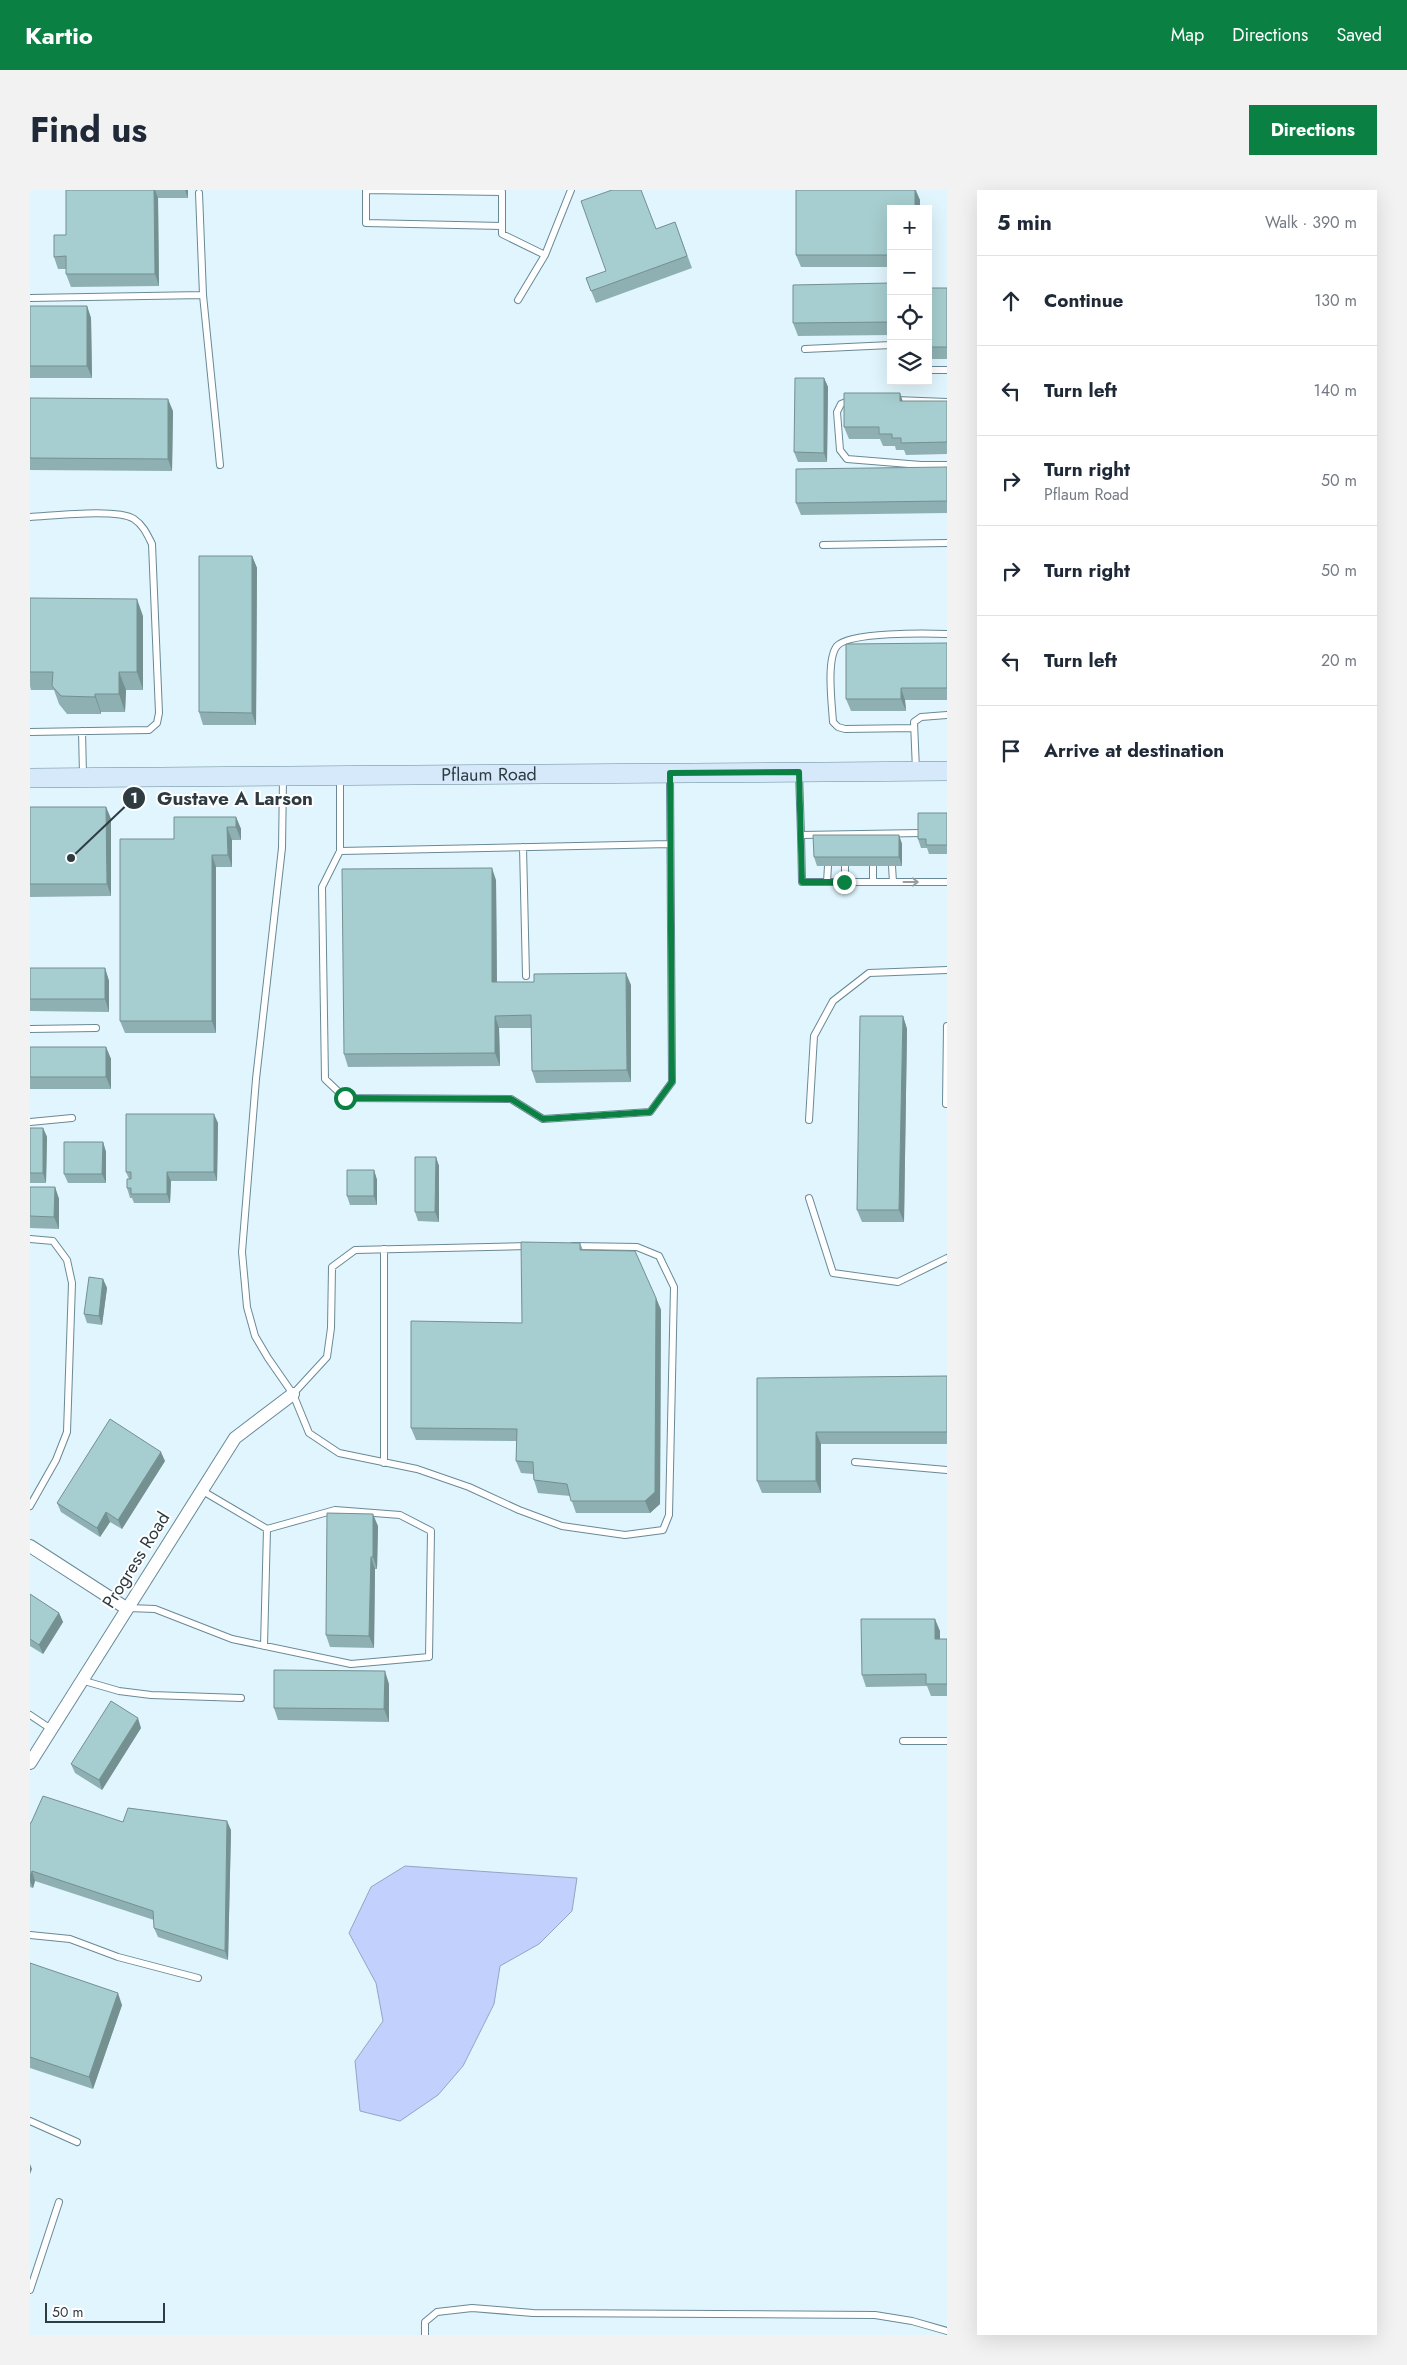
<!DOCTYPE html>
<html lang="en">
<head>
<meta charset="utf-8">
<style>
  body { margin:0; font-family:Jost,sans-serif; background:#f2f2f3; color:#1f2937 }
  .controls { position:absolute; right:15px; top:15px; display:grid; overflow:hidden; border-radius:0px; box-shadow:0 5px 20px #0002 }
  .controls button { width:45px; height:45px; display:grid; place-items:center; padding:0; border:0; border-bottom:1px solid #e0e1e3; background:#fff; color:#1f2937; font:25px sans-serif }
  .scale { position:absolute; left:15px; bottom:12px; width:120px; box-sizing:border-box; padding-left:5px; border:2px solid #2e3c42; border-top:0; font-size:14px; line-height:18px; white-space:nowrap; color:#2e3c42; -webkit-text-stroke:4px #fff; paint-order:stroke }
  .stop { position:absolute; width:15px; height:15px; margin:-11px; border:4px solid #0b8043; border-radius:50%; background:#fff }
  .stop.end { background:#0b8043; border-color:#fff; box-shadow:0 1px 5px #0008 }
  .list { margin:0; padding:0; list-style:none }
  h2 { display:flex; justify-content:space-between; align-items:center; height:65px; margin:0; padding:0 20px; font-size:21px }
  h2 small { font-size:16px; font-weight:400; color:#747a83 }
  .list li { display:grid; grid-template-columns:32px 1fr auto; gap:15px; align-items:center; box-sizing:border-box; height:90px; padding:0 20px; border-top:1px solid #e0e1e3 }
  .list b { display:block; font-size:19px; white-space:nowrap }
  .list p { margin:0; font-size:16px; white-space:nowrap; color:#747a83 }
  .list em { font-size:16px; font-style:normal; color:#747a83 }
  .icon { flex:none; width:28px; height:28px; fill:none; stroke:currentColor; stroke-width:2; stroke-linecap:round; stroke-linejoin:round }
  .map { position:relative; flex:none; width:917px; height:2145px; overflow:hidden; border-radius:0px }
  header { display:flex; align-items:center; gap:30px; box-sizing:border-box; height:70px; padding:0 25px; background:#0b8043; color:#fff }
  header strong { font-size:24px }
  nav { display:flex; gap:28px; margin-inline-start:auto; font-size:18px }
  .intro { display:flex; align-items:center; justify-content:space-between; box-sizing:border-box; height:120px; padding:0 30px }
  h1 { margin:0; font-size:35px }
  .button { padding:12px 22px; border-radius:0px; background:#0b8043; color:#fff; font-size:18px; font-weight:700 }
  main { display:flex; gap:30px; padding:0 30px }
  aside { flex:1; background:#fff; border-radius:0px; box-shadow:0 5px 20px #0002 }
  .map>svg:first-child { display:block }
  .water { fill:#c1d0fc; stroke:#95a4c4 }
  .lines { fill:none; stroke-linecap:round; stroke-linejoin:round }
  .lane-casing { stroke:#698996; stroke-width:8 }
  .street-casing { stroke:#698996; stroke-width:14 }
  .secondary-casing { stroke:#698996; stroke-width:20 }
  .lane { stroke:#fff; stroke-width:6 }
  .street { stroke:#fff; stroke-width:12 }
  .secondary { stroke:#d6e9fa; stroke-width:19 }
  .wall { fill:#8fb0b2 }
  .shaded-wall { fill:#749091 }
  .building { fill:#a6cdcf; stroke:#749091 }
  .oneway { stroke:#969ea0 }
  .route { stroke:#0b8043; stroke-width:6 }
  .labels { text-anchor:middle; dominant-baseline:central; stroke-width:4; stroke-linejoin:round; paint-order:stroke }
  .street-label { font-size:18px; fill:#2e3c42; stroke:#fff }
  .leader { fill:none; stroke:#2e3c42; stroke-width:2 }
  .callout-dot { fill:#2e3c42; stroke:#fff; stroke-width:2 }
  .mark-label { font-size:15px; text-anchor:middle; font-weight:bold; fill:#fff }
  .callout-label { font-size:19px; text-anchor:middle; font-weight:bold; fill:#2e3c42; stroke:#fff; stroke-width:4; stroke-linejoin:round; paint-order:stroke }
</style>
</head>
<body>
<header>
<strong>Kartio</strong>
<nav><a>Map</a><a>Directions</a><a>Saved</a></nav>
</header>
<div class="intro"><h1>Find us</h1><a class="button">Directions</a></div>
<main>
<div class="map">
<svg width="917" height="2145" viewBox="0 0 917 2145">
  <rect width="100%" height="100%" fill="#e0f5fd"/>
  <!-- water -->
  <path class="water" d="M375 1676 547 1688 542 1721 509 1754 470 1776 464 1814 433 1876 408 1905 370 1931 330 1921 325 1871 353 1831 346 1793 319 1743 341 1697Z"/>
  <g class="lines">
    <!-- lane casing -->
    <g class="lane-casing">
      <path id="lane" d="M169 3 173 105 190 275
        M472 36 336 33V0L472 2V44L515 65
        M0 108 173 105
        M488 110 515 65 541 0
        M775 159 861 155
        M898 180H917
        M821 210 811 214 807 222 810 260 817 269 891 275H917
        M866 210 917 212
        M0 327C22 326 87 318 104 329 113 335 117 344 122 354L129 523 127 533 119 540 0 542
        M793 355 917 353
        M884 538 815 539 808 537 803 532C802 515 796 469 807 456 819 442 897 443 917 444
        M52 541 53 585
        M886 580 884 532 891 527 917 525
        M769 583 771 645
        M310 586V661L292 697 295 889 315 908 481 909 513 929 620 922 642 892 640 584
        M253 589 252 658 226 889 212 1062 217 1117 225 1146 238 1168 263 1204 279 1243 309 1263 387 1279 439 1297 489 1320 532 1336 595 1345 633 1340 639 1325 644 1097 629 1066 607 1057 543 1056
        M891 643 771 645 772 692H917
        M493 657 496 786
        M310 661 640 654
        M843 676V692
        M862 676 863 692
        M797 692 798 676
        M815 692V676
        M0 839 66 838
        M916 914 917 836
        M779 930 784 846 803 811 839 783 917 780
        M0 932 42 928
        M779 1008 803 1083 868 1092 917 1068
        M0 1049 23 1051 37 1070 42 1093 37 1242 26 1270 0 1316
        M354 1059V1273
        M263 1204 297 1167 301 1138 302 1077 325 1060 498 1056
        M825 1272 917 1280
        M98 1418 125 1419 202 1449 321 1474 399 1467 401 1341 370 1325 305 1320 237 1339 171 1300
        M234 1456 237 1339
        M51 1490 89 1501 121 1505 211 1508
        M0 1525 21 1539
        M873 1551H917
        M0 1745 40 1749 88 1767 168 1788
        M0 1931 47 1952
        M0 2100 29 2012
        M395 2145V2132L407 2122 442 2118 503 2123 845 2125 882 2131 917 2141"/>
    </g>
    <!-- street casing -->
    <g class="street-casing">
      <path id="street" d="M0 1356 96 1418
        M0 1573 205 1248 263 1204"/>
    </g>
    <!-- secondary casing -->
    <g class="secondary-casing">
      <g id="secondary">
        <path id="s1" d="M0 588 917 581"/>
      </g>
    </g>
    <!-- lane -->
    <use href="#lane" class="lane"/>
    <!-- street -->
    <use href="#street" class="street"/>
    <!-- secondary -->
    <use href="#secondary" class="secondary"/>
  </g>
  <!-- wall -->
  <path class="wall" d="M36 0H158V8H128L129 96 41 97 36 84V79H28L24 67 36 45Z
    M766 0H886L890 10V19H861V77H771L766 65Z
    M645 32 662 78 566 113 556 88 576 81 626 39Z
    M861 93V145L768 146 763 133Z
    M898 98H917V169H898Z
    M0 116H57L61 128 62 188H0Z
    M794 188 798 197 797 272H768L764 262Z
    M0 208 143 221 142 281 0 280Z
    M873 211H917V264L876 265 874 260H866L865 256H853L850 249H819L814 237Z
    M917 277V323L771 325 766 313Z
    M222 366 227 378 226 535H173L169 522Z
    M0 408 113 426V500H96L95 522H71V524H37L29 514 24 500H1L0 496Z
    M917 453V510H875L876 521H821L816 509Z
    M0 617H76L81 629V706L0 707Z
    M917 623V664H899L897 658H891L888 649Z
    M206 627 211 639V650H202V677H186V843H95L90 831 144 649Z
    M869 645 872 654V676H787L784 667Z
    M466 690 467 792 601 795V892L506 893 502 881 501 838H469L470 876 318 877 314 864Z
    M0 778H75L79 791V822L0 821Z
    M873 826 877 839 874 1032H832L827 1020Z
    M0 857H76L81 869V899H0Z
    M188 933 187 991H141L140 1013H104L102 1008H100L97 998 99 989 96 982Z
    M0 938H13L17 947 16 993H0Z
    M73 952 76 962V993H38L34 984Z
    M406 967 409 976V1032L388 1031 385 1022Z
    M344 980 347 990V1015H320L317 1006Z
    M0 997H25L29 1009V1039L0 1038Z
    M550 1053 553 1060 626 1108 631 1120 630 1314 620 1323H546L540 1306 508 1303 504 1290 503 1284 491 1283 486 1271 487 1251 386 1250 381 1238 492 1133Z
    M73 1089 77 1098 72 1135 57 1133 54 1124Z
    M917 1186V1254H791V1303H732L727 1291V1188Z
    M135 1271 92 1339 80 1332 70 1347 31 1322 27 1313Z
    M348 1336 347 1379H345L344 1458 300 1457 296 1445Z
    M0 1404 29 1423 33 1432 13 1464 0 1456Z
    M910 1441V1449H917V1506H901L897 1496 836 1497 832 1485Z
    M359 1494V1532L248 1530 244 1518Z
    M111 1538 72 1600 45 1583 41 1574Z
    M93 1632 201 1640 198 1770 128 1747 124 1738V1730L5 1691 3 1698 0 1697V1633Z
    M0 1773 92 1815 63 1899 0 1878Z"/>
  <!-- shaded-wall -->
  <path class="shaded-wall" d="M124 0H125L128 8 129 96 125 84Z
    M155 0H158V8Z
    M885 0 890 10V19H886L885 18Z
    M57 116 61 128 62 188 57 176Z
    M794 188 798 197 797 272 794 263Z
    M870 203 874 215 870 211Z
    M138 209 143 221 142 281 138 269Z
    M222 366 227 378 226 535 222 523Z
    M107 409 113 426V500L107 482Z
    M89 482 96 500 95 522 89 504Z
    M871 498 875 510 876 521 871 509Z
    M65 504 71 522V524L65 507Z
    M76 617 81 629V706L77 694Z
    M206 627 211 639V650L206 637Z
    M197 637 202 650V677L198 665Z
    M869 645 872 654V676L869 667Z
    M182 665 186 677V843L182 831Z
    M462 678 466 690 467 804 462 792Z
    M75 778 79 791V822L75 809Z
    M596 783 601 795V892L597 880Z
    M465 826 469 838 470 876 465 863Z
    M873 826 877 839 874 1032 869 1020Z
    M76 857 81 869V899L76 887Z
    M184 924 188 933 187 991 184 982Z
    M13 938 17 947 16 993 13 983Z
    M73 952 76 962V993L72 984Z
    M406 967 409 976V1032L405 1022Z
    M344 980 347 990V1015L344 1006Z
    M137 982 141 991 140 1013 137 1004Z
    M25 997 29 1009V1039L24 1027Z
    M73 1089 77 1098 72 1135 69 1126Z
    M626 1108 631 1120 630 1314 620 1323 615 1311Z
    M786 1242 791 1254V1303L786 1291Z
    M131 1262 135 1271 92 1339 88 1330Z
    M76 1322 80 1332 70 1347 67 1338Z
    M343 1324 348 1336 347 1379 343 1367Z
    M341 1367 345 1379 344 1458 339 1446Z
    M29 1423 33 1432 13 1464 9 1455Z
    M905 1429 910 1441V1461L905 1449Z
    M355 1481 359 1494V1532L354 1519Z
    M108 1528 111 1538 72 1600 69 1590Z
    M197 1631 201 1640 198 1770 195 1761Z
    M2 1681 5 1691 3 1698 0 1691V1686Z
    M88 1803 92 1815 63 1899 59 1887Z
    M0 1974 2 1979 0 1984Z"/>
  <!-- building -->
  <path class="building" d="M36 0H124L125 84H36V66L24 67V45H36Z
    M582 0H611L626 39 645 32 657 66 561 101 556 88 576 81 551 11Z
    M766 0H885V18H879V19H861V65H766Z
    M861 93V132L763 133V95Z
    M898 98H917V157H898Z
    M0 116H57V176H0Z
    M765 188H794V263L764 262Z
    M814 203H870V211H917V252L871 253V248H862V244H849V237H814Z
    M0 208 138 209V269L0 268Z
    M917 277V311L766 313V279Z
    M169 366H222V523L169 522Z
    M0 408 107 409V482H89V504H65V507L31 506 22 496 23 482H0Z
    M917 453V498H871V509H816V454Z
    M0 617H76L77 694H0Z
    M888 623H917V655H896V649H888Z
    M144 627H206V637H197L198 665H182V831H90V649H144Z
    M783 645H869V667H784Z
    M462 678V792H504V784L596 783 597 880 502 881 501 825 465 826V863L314 864 312 679Z
    M0 778H75V809H0Z
    M830 826H873L869 1020H827Z
    M0 857H76V887H0Z
    M96 924H184V982H137V1004H101V998H97V989H101V982H96Z
    M0 938H13V983H0Z
    M34 952H73L72 984H34Z
    M385 967H406L405 1022H385Z
    M317 980H344V1006H317Z
    M0 997H25L24 1027 0 1026Z
    M491 1052 550 1053V1060L605 1061 626 1108 625 1302 615 1311H541L537 1294 504 1290 503 1272 486 1271 487 1239 381 1238V1131L492 1133Z
    M59 1087 73 1089 69 1126 54 1124Z
    M917 1186V1242H786V1291H727V1188Z
    M80 1229 131 1262 88 1330 76 1322 67 1338 27 1313Z
    M297 1323 343 1324V1367H341L339 1446 296 1445Z
    M0 1404 29 1423 9 1455 0 1449Z
    M831 1429H905V1449H917V1494H896V1484L832 1485Z
    M244 1480 355 1481 354 1519 244 1518Z
    M81 1511 108 1528 69 1590 41 1574Z
    M13 1606 93 1632 98 1618 197 1631 195 1761 124 1738 123 1721 2 1681 0 1686V1633H1Z
    M0 1773 88 1803 59 1887 0 1867Z"/>
  <!-- one-way arrows -->
  <defs><path id="oneway-shaft" d="M-6 0H5M1.5-3L5.5 0L1.5 3" fill="none" stroke-width="1.6" stroke-linecap="round" stroke-linejoin="round" transform="scale(1.25)"/></defs>
  <use class="oneway" href="#oneway-shaft" transform="translate(881 692)"/>
  <g class="lines">
    <!-- route -->
    <path class="route" d="M315 908 481 909 513 929 620 922 642 892 640 583 769 582 772 692H814"/>
  </g>
  <g class="labels">
    <!-- street labels -->
    <g class="street-label">
      <text stroke="none"><textPath href="#s1" startOffset="459">Pflaum Road</textPath></text>
      <text transform="translate(106 1370) rotate(-58)">Progress Road</text>
    </g>
  </g>
  <!-- callouts -->
  <path class="leader" d="M41 668L104 608"/>
  <g class="callout-dot">
    <circle cx="41" cy="668" r="5"/>
    <circle cx="104" cy="608" r="12"/>
  </g>
  <g class="mark-label">
    <text x="104" y="613">1</text>
  </g>
  <g class="callout-label">
    <text x="205" y="615">Gustave A Larson</text>
  </g>
</svg>
<div class="controls">
<button>+</button>
<button>−</button>
<button><svg class="icon" aria-label="locate" viewBox="0 0 24 24"><circle cx="12" cy="12" r="6"/><path d="M12 2v4M12 18v4M2 12h4M18 12h4"/></svg></button>
<button><svg class="icon" aria-label="layers" viewBox="0 0 24 24"><path d="M12 4l9 5-9 5-9-5zM3 14l9 5 9-5"/></svg></button>
</div>
<div class="scale">50 m</div>
<div class="stop" style="left:315px;top:908px"></div>
<div class="stop end" style="left:814px;top:692px"></div>
</div>
<aside>
<h2>5 min<small>Walk · 390 m</small></h2>
<ul class="list">
<li><svg class="icon" aria-label="ahead" viewBox="0 0 24 24"><path d="M12 20V5M6 11l6-6 6 6"/></svg><div><b>Continue</b></div><em>130 m</em></li>
<li><svg class="icon" aria-label="left" viewBox="0 0 24 24"><path d="M17 20v-9H6M10 6l-5 5 5 5"/></svg><div><b>Turn left</b></div><em>140 m</em></li>
<li><svg class="icon" aria-label="right" viewBox="0 0 24 24"><path d="M7 20v-9h11M14 6l5 5-5 5"/></svg><div><b>Turn right</b><p>Pflaum Road</p></div><em>50 m</em></li>
<li><svg class="icon" aria-label="right" viewBox="0 0 24 24"><path d="M7 20v-9h11M14 6l5 5-5 5"/></svg><div><b>Turn right</b></div><em>50 m</em></li>
<li><svg class="icon" aria-label="left" viewBox="0 0 24 24"><path d="M17 20v-9H6M10 6l-5 5 5 5"/></svg><div><b>Turn left</b></div><em>20 m</em></li>
<li><svg class="icon" aria-label="arrive" viewBox="0 0 24 24"><path d="M6 21V4h12l-3 4 3 4H6"/></svg><div><b>Arrive at destination</b></div></li>
</ul>
</aside>
</main>
</body>
</html>
